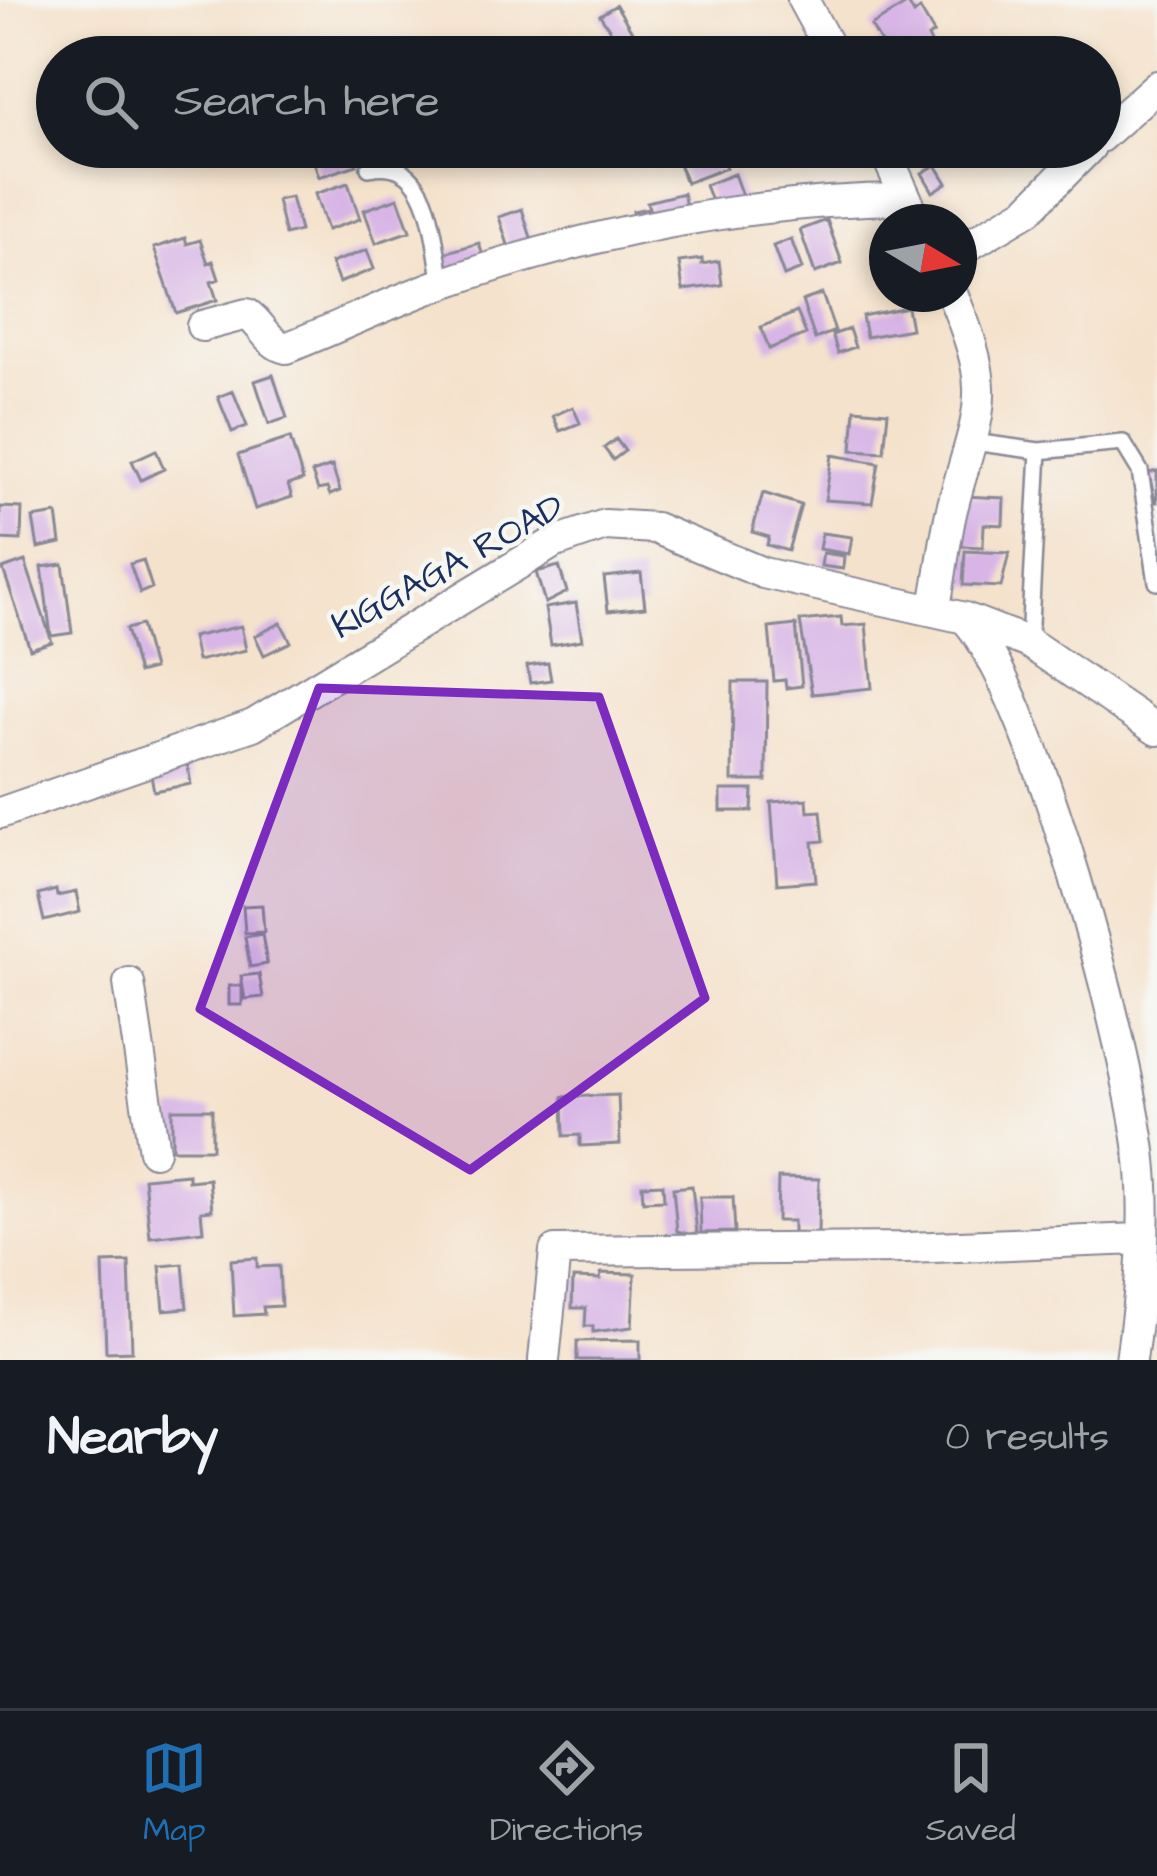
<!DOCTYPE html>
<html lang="en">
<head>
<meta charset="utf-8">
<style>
  body { margin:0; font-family:"Architects Daughter",sans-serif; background:#20242c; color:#f1f3f6 }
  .compass { position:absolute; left:869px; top:204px; width:108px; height:108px; border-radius:50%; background:#171b24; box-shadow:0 6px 18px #0003; rotate:100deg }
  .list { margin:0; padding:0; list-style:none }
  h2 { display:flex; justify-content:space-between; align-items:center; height:156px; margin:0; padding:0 48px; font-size:51px }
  h2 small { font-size:39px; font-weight:400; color:#9ea1a6 }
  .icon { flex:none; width:66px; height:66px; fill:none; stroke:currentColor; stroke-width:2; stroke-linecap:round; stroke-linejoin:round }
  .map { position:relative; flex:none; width:1157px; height:1360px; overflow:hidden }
  .search { position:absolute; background:#171b24; box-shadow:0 6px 18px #0003; left:36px; right:36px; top:36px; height:132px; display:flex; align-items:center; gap:30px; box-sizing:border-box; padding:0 42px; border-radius:66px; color:#9ea1a6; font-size:45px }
  .sheet { height:348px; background:#171b24 }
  nav { display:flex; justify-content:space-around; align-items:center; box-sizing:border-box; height:168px; border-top:3px solid #363941; background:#171b24; font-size:33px; color:#9ea1a6 }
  nav a { display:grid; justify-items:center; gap:6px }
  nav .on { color:#1f6fb2 }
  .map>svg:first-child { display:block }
  .building { fill:#d8b5e6 }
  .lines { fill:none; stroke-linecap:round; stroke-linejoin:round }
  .lane-casing { stroke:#888895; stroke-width:20 }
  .street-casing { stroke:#888895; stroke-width:34 }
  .lane { stroke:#fff; stroke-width:15 }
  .street { stroke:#fff; stroke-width:30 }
  .marked { fill:#7b2cbf; fill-opacity:0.2; stroke:#7b2cbf; stroke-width:9; stroke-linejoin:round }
  .labels { text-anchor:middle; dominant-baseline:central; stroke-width:9; stroke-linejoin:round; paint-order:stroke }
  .street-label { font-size:36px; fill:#1b2f5e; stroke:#f6f6f2 }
</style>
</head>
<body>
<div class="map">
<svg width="1157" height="1360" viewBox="0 0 1157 1360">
  <rect width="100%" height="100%" fill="#f6f6f2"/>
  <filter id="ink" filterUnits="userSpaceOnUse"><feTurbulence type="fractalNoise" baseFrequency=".00833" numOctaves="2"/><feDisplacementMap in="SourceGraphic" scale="24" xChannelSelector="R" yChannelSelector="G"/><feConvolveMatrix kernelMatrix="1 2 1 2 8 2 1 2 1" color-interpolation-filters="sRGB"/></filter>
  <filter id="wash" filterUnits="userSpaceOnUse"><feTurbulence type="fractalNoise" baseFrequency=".004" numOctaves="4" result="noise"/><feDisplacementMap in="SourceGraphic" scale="48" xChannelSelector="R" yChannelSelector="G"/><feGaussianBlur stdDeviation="2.7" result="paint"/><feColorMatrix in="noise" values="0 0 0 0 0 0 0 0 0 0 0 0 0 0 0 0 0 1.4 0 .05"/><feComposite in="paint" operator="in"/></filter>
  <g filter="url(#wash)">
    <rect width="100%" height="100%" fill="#f5e2cc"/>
    <g id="blocks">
      <!-- building -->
      <path class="building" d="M908 3 914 14 920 9 934 33 928 37 937 57H880L874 47 881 43 871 26Z
        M616 5 634 35 619 44 600 15Z
        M653 41 661 57H619Z
        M805 45 808 57H765V55Z
        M309 147H351L357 165 319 177Z
        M673 147H719L726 168 686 183Z
        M936 165 947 183 933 192 922 173Z
        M734 174 745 204 716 214 705 185Z
        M348 183 360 219 327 230 315 194Z
        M683 193 687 211 634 221 633 211 649 208 647 202Z
        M291 197 300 231 285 235 277 200Z
        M398 198 410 231 376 243 364 210Z
        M522 209 532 241 509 248 499 217Z
        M827 220 842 263 815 273 800 230Z
        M185 238 187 244 200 240 208 263 213 261 219 279 211 282 217 300 176 313 154 248Z
        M791 239 802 269 784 276 773 246Z
        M479 243 485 263 450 273 444 253Z
        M367 250 374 269 339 283 331 263Z
        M702 259V264L719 261 722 285 683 290 679 262Z
        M822 294 835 331 815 339 802 301Z
        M907 307 911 329 866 337 862 316Z
        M797 312 806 334 769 349 761 327Z
        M849 329 855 347 838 353 832 335Z
        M273 375 287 418 269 424 255 381Z
        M233 391 247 426 232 432 218 397Z
        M573 407 580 423 560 431 553 416Z
        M855 409 888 412 884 452 852 450Z
        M290 438 303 480 288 485 292 497 255 509 238 455Z
        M616 439 625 451 613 460 604 448Z
        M156 450 164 469 141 480 132 461Z
        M832 455 879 463 872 503 825 500Z
        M332 466 340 491 330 495 327 488 318 490 312 473Z
        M1157 471V502H1155L1149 473Z
        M763 493 801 505 788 551 767 545 769 537 752 532Z
        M963 496 1004 498 1003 525 984 524 983 547 961 546Z
        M0 507 22 508 21 540 0 539Z
        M57 514 61 543 38 548 33 518Z
        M822 533 852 537 849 554 819 549Z
        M965 551 1009 553 1001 587 963 585Z
        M823 553 844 556 843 569 821 566Z
        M143 560 152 588 140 593 130 564Z
        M25 561 52 642 30 649 3 569Z
        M63 564 72 633 51 636 42 567Z
        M559 566 567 592 545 603 536 572Z
        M641 573 645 607 608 611 604 577Z
        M576 603 582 640 551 645 545 608Z
        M841 617 842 626 866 624 872 688 812 694 800 621Z
        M281 623 291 642 264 655 255 636Z
        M141 625 153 669 138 673 126 629Z
        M796 625 802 686 786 688 785 680 774 681 769 628Z
        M241 626 246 650 197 661 192 637Z
        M548 663 551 680 530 683 527 666Z
        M733 682H767L766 781H732Z
        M186 756 191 784 154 791 149 764Z
        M721 790H753L752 811H721Z
        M807 799 808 812 821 811 824 841 813 842 816 881 777 884 771 802Z
        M56 890 57 896 76 892 80 912 44 921 38 895Z
        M262 905 264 932 245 933 243 906Z
        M262 934 267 964 250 967 245 937Z
        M259 974 263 997 245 999 241 976Z
        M229 986H242V1005H229Z
        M618 1095 620 1144 580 1146V1135L564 1136 563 1097Z
        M172 1109H212V1149H172Z
        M188 1174V1181L209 1179 212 1210 201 1211 203 1231 150 1237 144 1178Z
        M778 1178 819 1179 818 1234 793 1233V1221H777Z
        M663 1184 664 1200 643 1201 642 1185Z
        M692 1186 697 1233 688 1234 677 1231 673 1188Z
        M700 1197H733L735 1232 701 1233Z
        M257 1258V1267L279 1266 281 1306 263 1307 264 1314 234 1316 231 1260Z
        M129 1262 132 1351 106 1352 103 1263Z
        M183 1264 187 1308 164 1310 160 1266Z
        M601 1273 635 1274 632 1327 593 1332V1326H585L586 1308H572L573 1278 600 1279Z
        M640 1340V1360H577V1341Z"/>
    </g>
  </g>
  <g filter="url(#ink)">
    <use href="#blocks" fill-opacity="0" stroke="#888895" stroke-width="3"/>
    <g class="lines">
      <!-- lane casing -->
      <g class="lane-casing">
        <path id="lane" d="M369 168C432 154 433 238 442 284
          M973 442 1039 451 1123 443 1140 471 1157 582
          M1029 643 1039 451"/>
      </g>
      <!-- street casing -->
      <g class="street-casing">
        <path id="street" d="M803 0 834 57
          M1100 137 1157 86
          M883 147 917 222
          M959 251 1028 210 1090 147
          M202 326 247 314C262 324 269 345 286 348 337 328 386 304 438 285 584 233 750 200 905 199
          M934 611C941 578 944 542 952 509 978 408 997 399 952 294
          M970 620 1029 643 1157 730
          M0 813 253 725 553 543 605 525 655 528 763 573 965 618C1035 694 1129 1050 1141 1160 1148 1225 1140 1296 1131 1360
          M129 983 154 1151
          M544 1360 555 1251 907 1248 1140 1239"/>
      </g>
      <!-- lane -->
      <use href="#lane" class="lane"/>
      <!-- street -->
      <use href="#street" class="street"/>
    </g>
  </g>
  <!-- marked area -->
  <path class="marked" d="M319 688 599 697 705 998 470 1170 200 1009Z"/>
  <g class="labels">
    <!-- street labels -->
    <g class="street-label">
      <text transform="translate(448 567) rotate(-29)">KIGGAGA ROAD</text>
    </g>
  </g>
</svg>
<svg class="compass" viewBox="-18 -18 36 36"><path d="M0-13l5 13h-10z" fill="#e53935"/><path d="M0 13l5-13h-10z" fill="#9ea1a6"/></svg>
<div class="search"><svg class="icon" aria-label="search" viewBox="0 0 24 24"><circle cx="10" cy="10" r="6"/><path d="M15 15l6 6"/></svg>Search here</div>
</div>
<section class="sheet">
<h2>Nearby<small>0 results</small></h2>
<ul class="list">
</ul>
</section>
<nav>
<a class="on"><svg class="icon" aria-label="map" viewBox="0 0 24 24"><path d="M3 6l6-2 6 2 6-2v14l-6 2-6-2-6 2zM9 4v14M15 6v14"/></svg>Map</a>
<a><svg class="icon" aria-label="directions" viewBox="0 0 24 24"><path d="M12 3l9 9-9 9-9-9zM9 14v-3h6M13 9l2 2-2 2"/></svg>Directions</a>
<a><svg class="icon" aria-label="saved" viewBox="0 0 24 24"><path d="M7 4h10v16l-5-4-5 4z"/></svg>Saved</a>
</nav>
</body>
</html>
